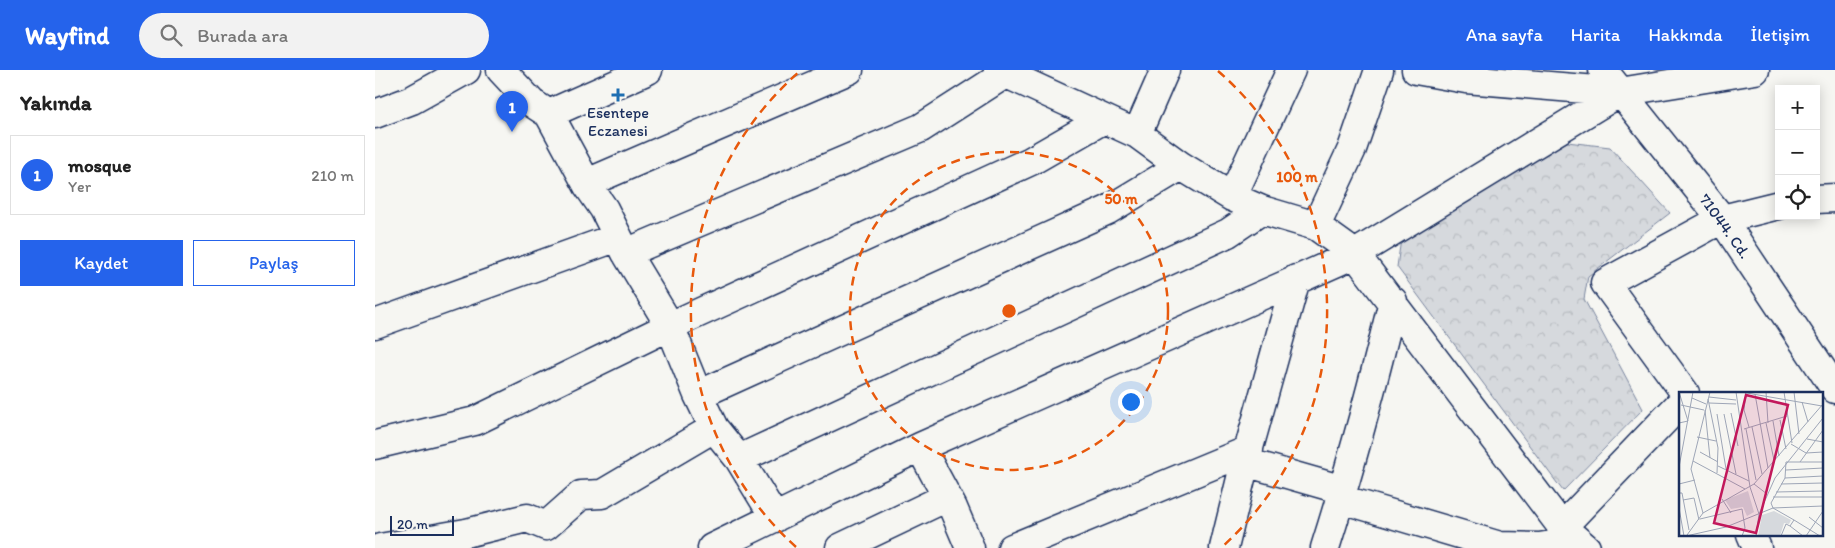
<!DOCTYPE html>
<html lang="tr">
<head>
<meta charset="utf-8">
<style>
  body { margin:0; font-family:Itim,sans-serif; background:#f2f2f2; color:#222 }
  .controls { position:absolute; right:15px; top:15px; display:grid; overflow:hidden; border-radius:0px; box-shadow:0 2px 12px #0003 }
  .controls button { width:45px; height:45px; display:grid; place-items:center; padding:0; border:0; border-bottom:1px solid #e0e0e0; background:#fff; color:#222; font:25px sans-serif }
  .scale { position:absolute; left:15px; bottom:12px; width:64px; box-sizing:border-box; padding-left:5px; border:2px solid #1b2f5e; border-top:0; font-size:14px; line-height:18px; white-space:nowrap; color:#1b2f5e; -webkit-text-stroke:4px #f6f6f2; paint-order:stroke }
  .you { position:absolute; left:755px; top:331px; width:18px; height:18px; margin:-12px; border:4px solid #fff; border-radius:50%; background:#1a73e8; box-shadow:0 0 0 8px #1a73e833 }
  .badge { display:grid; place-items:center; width:32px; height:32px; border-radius:50%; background:#2563eb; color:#fff; font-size:16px; font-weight:700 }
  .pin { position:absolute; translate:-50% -41px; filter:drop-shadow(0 1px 2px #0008) }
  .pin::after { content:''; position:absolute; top:26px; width:18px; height:15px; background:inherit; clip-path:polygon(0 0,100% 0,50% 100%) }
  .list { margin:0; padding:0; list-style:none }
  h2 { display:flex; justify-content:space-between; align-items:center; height:65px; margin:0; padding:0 20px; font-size:21px }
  h2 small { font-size:16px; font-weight:400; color:#767676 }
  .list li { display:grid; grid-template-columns:32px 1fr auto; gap:15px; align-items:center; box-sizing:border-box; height:80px; margin:0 10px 10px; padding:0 10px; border:1px solid #e0e0e0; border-radius:0px }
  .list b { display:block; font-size:19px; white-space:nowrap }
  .list p { margin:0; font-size:16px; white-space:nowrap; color:#767676 }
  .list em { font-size:16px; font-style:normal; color:#767676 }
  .actions { display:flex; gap:10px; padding:15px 20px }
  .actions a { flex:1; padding:11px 0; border:1px solid #2563eb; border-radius:0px; text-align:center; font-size:18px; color:#2563eb }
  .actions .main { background:#2563eb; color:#fff }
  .icon { flex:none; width:28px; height:28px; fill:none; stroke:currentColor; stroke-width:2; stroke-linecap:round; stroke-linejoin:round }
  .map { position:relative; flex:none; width:1460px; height:478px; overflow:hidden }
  header { display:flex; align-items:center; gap:30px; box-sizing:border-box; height:70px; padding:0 25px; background:#2563eb; color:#fff }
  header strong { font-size:24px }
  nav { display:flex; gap:28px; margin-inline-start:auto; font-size:18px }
  .search { width:350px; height:45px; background:#f2f2f2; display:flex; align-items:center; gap:12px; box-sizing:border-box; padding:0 18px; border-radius:28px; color:#767676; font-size:19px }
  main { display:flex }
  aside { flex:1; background:#fff }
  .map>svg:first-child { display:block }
  .park { fill:url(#park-crowns); stroke:#78849e }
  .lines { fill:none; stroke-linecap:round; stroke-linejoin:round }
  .minor-casing { stroke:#1b2f5e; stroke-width:31 }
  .minor { stroke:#f6f6f2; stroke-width:28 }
  .ring { fill:none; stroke:#e8590c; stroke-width:2.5; stroke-dasharray:9 6 }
  .poi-dot { fill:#1f6fb2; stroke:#f6f6f2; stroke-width:2 }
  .labels { text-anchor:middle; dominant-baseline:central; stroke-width:4.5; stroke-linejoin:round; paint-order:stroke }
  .poi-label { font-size:16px; fill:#1b2f5e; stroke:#f6f6f2 }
  .street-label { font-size:16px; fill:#1b2f5e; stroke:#f6f6f2 }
  .inset-road { fill:none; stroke:#9ea6b7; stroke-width:1 }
  .view { fill:#c2185b; fill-opacity:0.15; stroke:#c2185b; stroke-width:2.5 }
  .inset-edge { fill:none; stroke:#1b2f5e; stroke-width:2.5 }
  .centre { fill:#e8590c; stroke:#f6f6f2; stroke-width:2.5 }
  .ring-label { font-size:15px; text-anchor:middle; font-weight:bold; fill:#e8590c; stroke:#f6f6f2; stroke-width:4.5; stroke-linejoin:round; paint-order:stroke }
</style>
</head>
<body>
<header>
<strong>Wayfind</strong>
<div class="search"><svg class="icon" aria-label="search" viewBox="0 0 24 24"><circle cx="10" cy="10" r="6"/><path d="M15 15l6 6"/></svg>Burada ara</div>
<nav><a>Ana sayfa</a><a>Harita</a><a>Hakkında</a><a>İletişim</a></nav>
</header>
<main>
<aside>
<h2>Yakında<small></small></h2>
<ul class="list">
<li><span class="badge">1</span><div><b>mosque</b><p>Yer</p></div><em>210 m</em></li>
</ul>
<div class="actions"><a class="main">Kaydet</a><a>Paylaş</a></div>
</aside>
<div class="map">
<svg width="1460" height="478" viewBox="0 0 1460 478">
  <defs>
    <pattern id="park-crowns" width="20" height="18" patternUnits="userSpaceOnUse" patternTransform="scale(1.25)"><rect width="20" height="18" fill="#d6d9dd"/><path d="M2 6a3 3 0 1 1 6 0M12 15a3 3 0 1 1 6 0" fill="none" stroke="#b7bbc0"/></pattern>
  </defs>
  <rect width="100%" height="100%" fill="#f6f6f2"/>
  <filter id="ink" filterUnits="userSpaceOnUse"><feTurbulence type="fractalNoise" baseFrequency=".02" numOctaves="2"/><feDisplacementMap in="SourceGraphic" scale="10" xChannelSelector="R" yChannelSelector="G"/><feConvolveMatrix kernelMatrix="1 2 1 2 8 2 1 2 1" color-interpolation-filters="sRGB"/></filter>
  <g filter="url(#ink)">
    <!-- park -->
    <path class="park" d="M1192 72 1235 77 1295 143 1213 206 1209 229 1268 339 1188 421 1022 197 1026 169Z"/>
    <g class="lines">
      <!-- minor casing -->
      <g class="minor-casing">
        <path id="minor" d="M126 0 157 33 174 44 213 116 229 139 251 183 295 256 323 325 339 358 364 389 400 448
          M623 0 762 64 806 96 857 127 887 140 941 156 980 184 1187 457 1211 478
          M1041 0 1091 9 1245 22 1380 0
          M1228 0 1347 149 1460 319
          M0 44 37 30 91 0
          M174 44 273 0
          M762 64 790 0
          M212 113 474 0
          M857 127 916 0
          M1441 129 1460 128
          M941 156 977 79 1004 0
          M251 183 546 58 630 4
          M0 254 243 167
          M1310 323 1230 213 1347 149 1404 135
          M323 325 733 140 806 96
          M0 375 100 351 295 256 656 91 729 49
          M545 377 578 438 595 478
          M364 389 853 163 887 140
          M870 392 968 420
          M966 429 1125 476 1164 477 1177 475 1196 465
          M1187 457 1305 334
          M1376 464 1382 478
          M5 478 91 463 152 448 171 456 206 425 227 424 339 358
          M337 478 545 377 980 184 1245 22
          M465 478 568 429H572
          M637 478 874 380
          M849 478 870 392 921 209
          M950 478C976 396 998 314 1018 231"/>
      </g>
      <!-- minor -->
      <use href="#minor" class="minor"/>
    </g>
  </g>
  <!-- distance rings -->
  <g class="ring">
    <circle cx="634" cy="241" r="159"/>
    <path d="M421 477A318 318 0 0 1 425 1M843 1A318 318 0 0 1 847 477"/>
  </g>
  <!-- markers -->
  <path class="poi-dot" d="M240.5 17.5h5v5h5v5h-5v5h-5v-5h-5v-5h5z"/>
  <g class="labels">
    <!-- poi labels -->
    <g class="poi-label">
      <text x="243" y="42">Esentepe<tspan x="243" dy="18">Eczanesi</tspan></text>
    </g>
    <!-- street labels -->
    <g class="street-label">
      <text transform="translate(1350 156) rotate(54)">71044. Cd.</text>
    </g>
  </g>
  <!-- overview -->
  <g transform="translate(1304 322)">
    <rect width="144" height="144" fill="#f6f6f2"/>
    <path d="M69 99 75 120 68 124 64 115 52 117 46 108ZM95 119 112 128 110 132 105 131 101 144H79L83 123Z" fill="#d6d9dd"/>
    <path class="inset-road" d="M0 0 9 29 0 31M57 0 71 95 80 122M62 0 143 14M67 0 65 18 70 35M87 0 89 31M105 0 113 51M115 0 120 42M76 2 89 76M30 5 57 8M13 6 27 12M29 7 39 56 38 81M123 10 129 30M30 11 57 12M2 13 25 18M26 18 31 66M52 21 59 54M38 22 47 77M45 22 57 82M101 28 107 57M94 29 100 64M87 31 95 68M73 35 83 82M65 37 108 24M67 37 77 88M18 45 37 49M128 47 144 50M112 52 127 61 144 60M21 60 39 70M14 69 66 97M121 70 144 38M39 74 70 89M0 75 14 0M107 78 144 76M106 86 144 84M0 92 16 88M75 92 88 102M102 92 144 91M97 100 144 99M0 101H3L10 138M94 105H144M43 107 52 121M4 108 15 106 20 128M0 116 5 144M24 121 12 77 31 0M130 125 144 136M21 127 63 117 66 136 63 144M115 128 141 144M8 143 24 121 75 92 144 12M7 144 47 135 94 116 144 114M77 144 80 122 96 86 144 26M102 144 107 132 111 134M124 144 111 134 115 128 94 116 92 111 106 86 107 70H144M127 144 144 119"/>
    <path class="view" d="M67 3 109 13 77 141 35 131Z"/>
    <rect width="144" height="144" class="inset-edge"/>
  </g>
  <circle cx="634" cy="241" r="8" class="centre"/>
  <g class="ring-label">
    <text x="922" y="112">100 m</text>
    <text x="746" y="134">50 m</text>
  </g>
</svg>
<div class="controls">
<button>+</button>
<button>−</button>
<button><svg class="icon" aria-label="locate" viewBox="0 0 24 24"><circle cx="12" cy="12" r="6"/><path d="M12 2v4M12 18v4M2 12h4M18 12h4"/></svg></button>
</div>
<div class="scale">20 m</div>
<div class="you"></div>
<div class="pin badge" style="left:137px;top:62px">1</div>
</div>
</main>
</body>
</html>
